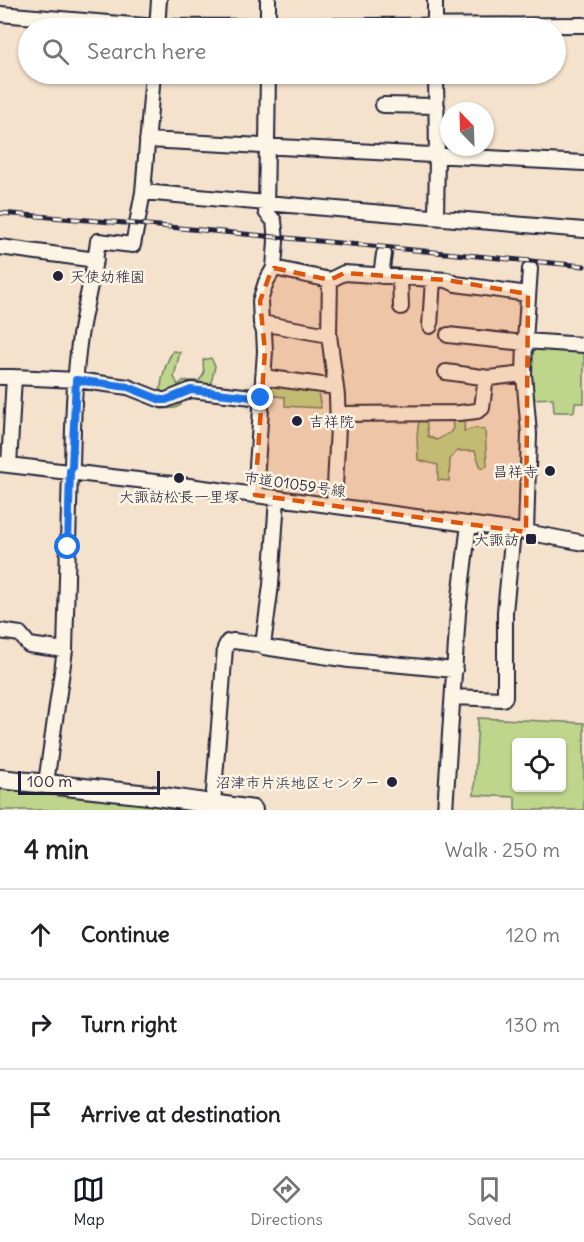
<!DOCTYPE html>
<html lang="en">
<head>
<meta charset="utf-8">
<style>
  body { margin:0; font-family:Delius,"Klee One",sans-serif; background:#f6f6f6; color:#202124 }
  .controls { position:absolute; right:18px; bottom:18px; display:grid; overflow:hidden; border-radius:6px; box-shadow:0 2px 4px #0004 }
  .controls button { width:54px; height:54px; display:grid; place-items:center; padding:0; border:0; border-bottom:2px solid #e0e0e0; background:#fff; color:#202124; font:30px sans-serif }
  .compass { position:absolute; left:440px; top:102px; width:54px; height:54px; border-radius:50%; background:#fff; box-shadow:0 2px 4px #0004; rotate:337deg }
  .scale { position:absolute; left:18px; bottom:15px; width:142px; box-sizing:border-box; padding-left:6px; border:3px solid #22223b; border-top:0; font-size:16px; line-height:21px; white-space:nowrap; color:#22223b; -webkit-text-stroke:4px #fcf5e5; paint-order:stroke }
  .stop { position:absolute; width:18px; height:18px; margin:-14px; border:4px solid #1a73e8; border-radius:50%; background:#fff }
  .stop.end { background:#1a73e8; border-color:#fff; box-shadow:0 2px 6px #0008 }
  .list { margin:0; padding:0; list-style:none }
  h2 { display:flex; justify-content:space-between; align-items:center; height:78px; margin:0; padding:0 24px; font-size:26px }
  h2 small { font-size:20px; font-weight:400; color:#757577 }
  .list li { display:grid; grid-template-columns:39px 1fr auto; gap:18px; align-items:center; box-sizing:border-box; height:90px; padding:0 24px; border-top:2px solid #e0e0e0 }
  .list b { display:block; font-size:22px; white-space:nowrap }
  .list em { font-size:20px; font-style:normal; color:#757577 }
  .icon { flex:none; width:33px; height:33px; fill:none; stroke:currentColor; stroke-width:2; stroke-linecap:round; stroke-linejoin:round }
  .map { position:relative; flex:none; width:584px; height:810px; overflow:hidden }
  .search { position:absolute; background:#fff; box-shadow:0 2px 4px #0004; left:18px; right:18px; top:18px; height:66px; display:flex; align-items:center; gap:15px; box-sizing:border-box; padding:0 21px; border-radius:33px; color:#757577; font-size:22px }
  .sheet { height:348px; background:#fff }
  nav { display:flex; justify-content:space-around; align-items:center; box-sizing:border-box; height:84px; border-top:2px solid #e0e0e0; background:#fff; font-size:16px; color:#757577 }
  nav a { display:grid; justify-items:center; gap:3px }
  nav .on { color:#111827 }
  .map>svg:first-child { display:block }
  .green { fill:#bfd58c; stroke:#707c64; stroke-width:1.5; fill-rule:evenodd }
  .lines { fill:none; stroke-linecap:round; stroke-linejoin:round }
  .minor-casing { stroke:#22223b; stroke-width:18 }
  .major-casing { stroke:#22223b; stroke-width:22 }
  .minor { stroke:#fcf5e5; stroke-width:14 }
  .major { stroke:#fcf5e5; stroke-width:18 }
  .rail-casing { stroke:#22223b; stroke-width:5 }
  .rail { stroke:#fcf5e5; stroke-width:3; stroke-dasharray:9; stroke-linecap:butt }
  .route { stroke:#1a73e8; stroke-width:8 }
  .marked { fill:#de560e; fill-opacity:0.2; stroke:#de560e; stroke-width:4.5; stroke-dasharray:12 8; stroke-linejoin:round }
  .poi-dot { fill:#22223b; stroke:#fcf5e5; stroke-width:2 }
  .labels { text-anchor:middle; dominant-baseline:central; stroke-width:5; stroke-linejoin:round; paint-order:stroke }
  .poi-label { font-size:15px; fill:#22223b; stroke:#fcf5e5; text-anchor:end }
  .street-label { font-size:15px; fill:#22223b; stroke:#fcf5e5 }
</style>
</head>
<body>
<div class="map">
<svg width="584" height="810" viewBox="0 0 584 810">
  <rect width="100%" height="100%" fill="#f4e2cd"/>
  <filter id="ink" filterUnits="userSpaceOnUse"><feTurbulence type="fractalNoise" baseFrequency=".0167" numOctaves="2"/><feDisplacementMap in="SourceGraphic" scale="12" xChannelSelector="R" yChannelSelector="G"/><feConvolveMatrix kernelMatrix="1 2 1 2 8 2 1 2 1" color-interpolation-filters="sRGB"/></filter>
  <g filter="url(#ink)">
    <!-- green -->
    <path class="green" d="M529 347 584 349V403H575L574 412H554L553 398 532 399Z
      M173 351 180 352 174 377 178 385 183 381H199L204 374 203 360 211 358 215 366 210 388 183 395 181 405 175 408 161 409C158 390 163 367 173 351Z
      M264 380 317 387 321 408 285 406V397L264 395Z
      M465 416 464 431 475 428 485 430 487 466 481 468 475 451H457L450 459 449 481 438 480V465L418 460 417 436 419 419H426L428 436 436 440C442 439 444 434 450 433L453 428 452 419Z
      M478 718 584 723V810H515V797L474 795ZM516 742H562V788H516Z
      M0 788 115 799 187 810H0Z"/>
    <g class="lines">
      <!-- minor casing -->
      <g class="minor-casing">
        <path id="minor" d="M268 0V28
          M0 14 157 27 584 25
          M157 28 159 0
          M435 28V0
          M436 74 437 156 436 217
          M383 105 437 106
          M147 140 584 163
          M143 192 266 203 584 230
          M0 247 96 260
          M274 268 330 280 329 335 337 396 338 427 334 506
          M381 276 384 254
          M400 277 401 307
          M330 280 344 273 447 280 456 284 528 294
          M261 323 329 335
          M430 326 433 279
          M448 335 525 343
          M525 341 584 345
          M446 372 489 378 524 374
          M0 377H14L76 380 128 387 161 400H166L191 390 261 398
          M263 377 336 387
          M338 414 459 413 477 411 482 408 485 384 489 378
          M0 464 189 486 526 532 584 543
          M9 465 14 377
          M255 495 265 351 264 332 261 323 260 301 266 282 274 268 276 241 274 221 266 212 268 74
          M526 532 529 434 524 374 525 341 530 269
          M0 631 20 634 29 645 65 650
          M263 645 264 647 349 660 455 670
          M453 697 503 699 505 697V612L513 531
          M46 783 65 650 70 471 72 466C73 423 74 379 80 336 85 304 94 273 98 241L133 245 143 192 153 74
          M213 804 225 648 228 642 234 641 263 645 271 585 277 499
          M445 810 458 613 469 524"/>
      </g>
      <!-- major casing -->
      <g class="major-casing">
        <path id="major" d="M0 779 149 795 253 810"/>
      </g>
      <!-- minor -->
      <use href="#minor" class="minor"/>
      <!-- major -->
      <use href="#major" class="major"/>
      <!-- rail casing -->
      <g class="rail-casing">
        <path id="rail" d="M0 213 137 224 584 266"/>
      </g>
      <!-- rail -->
      <use href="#rail" class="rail"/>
    </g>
  </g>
  <g class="lines" filter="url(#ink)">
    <!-- route -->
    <path class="route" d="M68 547 70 471 72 466 76 380 128 387 161 400H166L191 390 261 398"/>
  </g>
  <!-- marked area -->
  <path class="marked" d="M274 268 330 280 344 273 447 280 528 294 526 532 255 495 265 351 260 301 270 274Z"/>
  <!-- markers -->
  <g class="poi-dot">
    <circle cx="58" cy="276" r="6"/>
    <circle cx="297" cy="421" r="6"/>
    <circle cx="550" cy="471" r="6"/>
    <circle cx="179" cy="478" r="6"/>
    <rect x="525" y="533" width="12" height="12" rx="3"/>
    <circle cx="392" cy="782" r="6"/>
  </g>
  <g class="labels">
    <!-- poi labels -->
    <g class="poi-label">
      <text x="70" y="276" text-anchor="start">天使幼稚園</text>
      <text x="309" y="421" text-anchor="start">吉祥院</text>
      <text x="538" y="471">昌祥寺</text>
      <text x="179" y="496" text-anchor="middle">大諏訪松長一里塚</text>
      <text x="519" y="539">大諏訪</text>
      <text x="380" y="782">沼津市片浜地区センター</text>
    </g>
    <!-- street labels -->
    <g class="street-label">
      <text transform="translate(295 484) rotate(8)">市道01059号線</text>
    </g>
  </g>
</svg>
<div class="controls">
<button><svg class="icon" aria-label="locate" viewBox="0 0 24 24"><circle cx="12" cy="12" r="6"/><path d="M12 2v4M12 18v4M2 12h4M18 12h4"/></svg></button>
</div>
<svg class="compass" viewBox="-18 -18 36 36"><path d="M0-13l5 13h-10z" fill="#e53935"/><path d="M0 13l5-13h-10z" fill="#757577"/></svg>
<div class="scale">100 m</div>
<div class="stop" style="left:68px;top:547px"></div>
<div class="stop end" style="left:261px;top:398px"></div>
<div class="search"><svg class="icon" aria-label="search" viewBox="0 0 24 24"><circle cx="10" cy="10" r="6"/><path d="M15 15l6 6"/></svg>Search here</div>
</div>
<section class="sheet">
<h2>4 min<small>Walk · 250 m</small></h2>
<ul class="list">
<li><svg class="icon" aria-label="ahead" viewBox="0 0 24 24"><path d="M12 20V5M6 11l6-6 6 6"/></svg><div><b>Continue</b></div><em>120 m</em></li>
<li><svg class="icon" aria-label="right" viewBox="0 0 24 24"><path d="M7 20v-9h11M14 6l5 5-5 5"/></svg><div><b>Turn right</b></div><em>130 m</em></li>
<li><svg class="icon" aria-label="arrive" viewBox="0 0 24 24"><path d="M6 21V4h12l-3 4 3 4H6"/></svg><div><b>Arrive at destination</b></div></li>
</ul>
</section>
<nav>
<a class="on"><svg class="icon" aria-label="map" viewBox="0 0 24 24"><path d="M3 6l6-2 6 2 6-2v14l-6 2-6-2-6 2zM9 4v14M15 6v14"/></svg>Map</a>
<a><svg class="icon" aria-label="directions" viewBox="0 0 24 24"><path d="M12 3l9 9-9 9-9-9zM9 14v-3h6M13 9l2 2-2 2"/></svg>Directions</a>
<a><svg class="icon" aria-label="saved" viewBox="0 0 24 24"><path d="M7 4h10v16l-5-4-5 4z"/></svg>Saved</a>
</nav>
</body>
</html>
